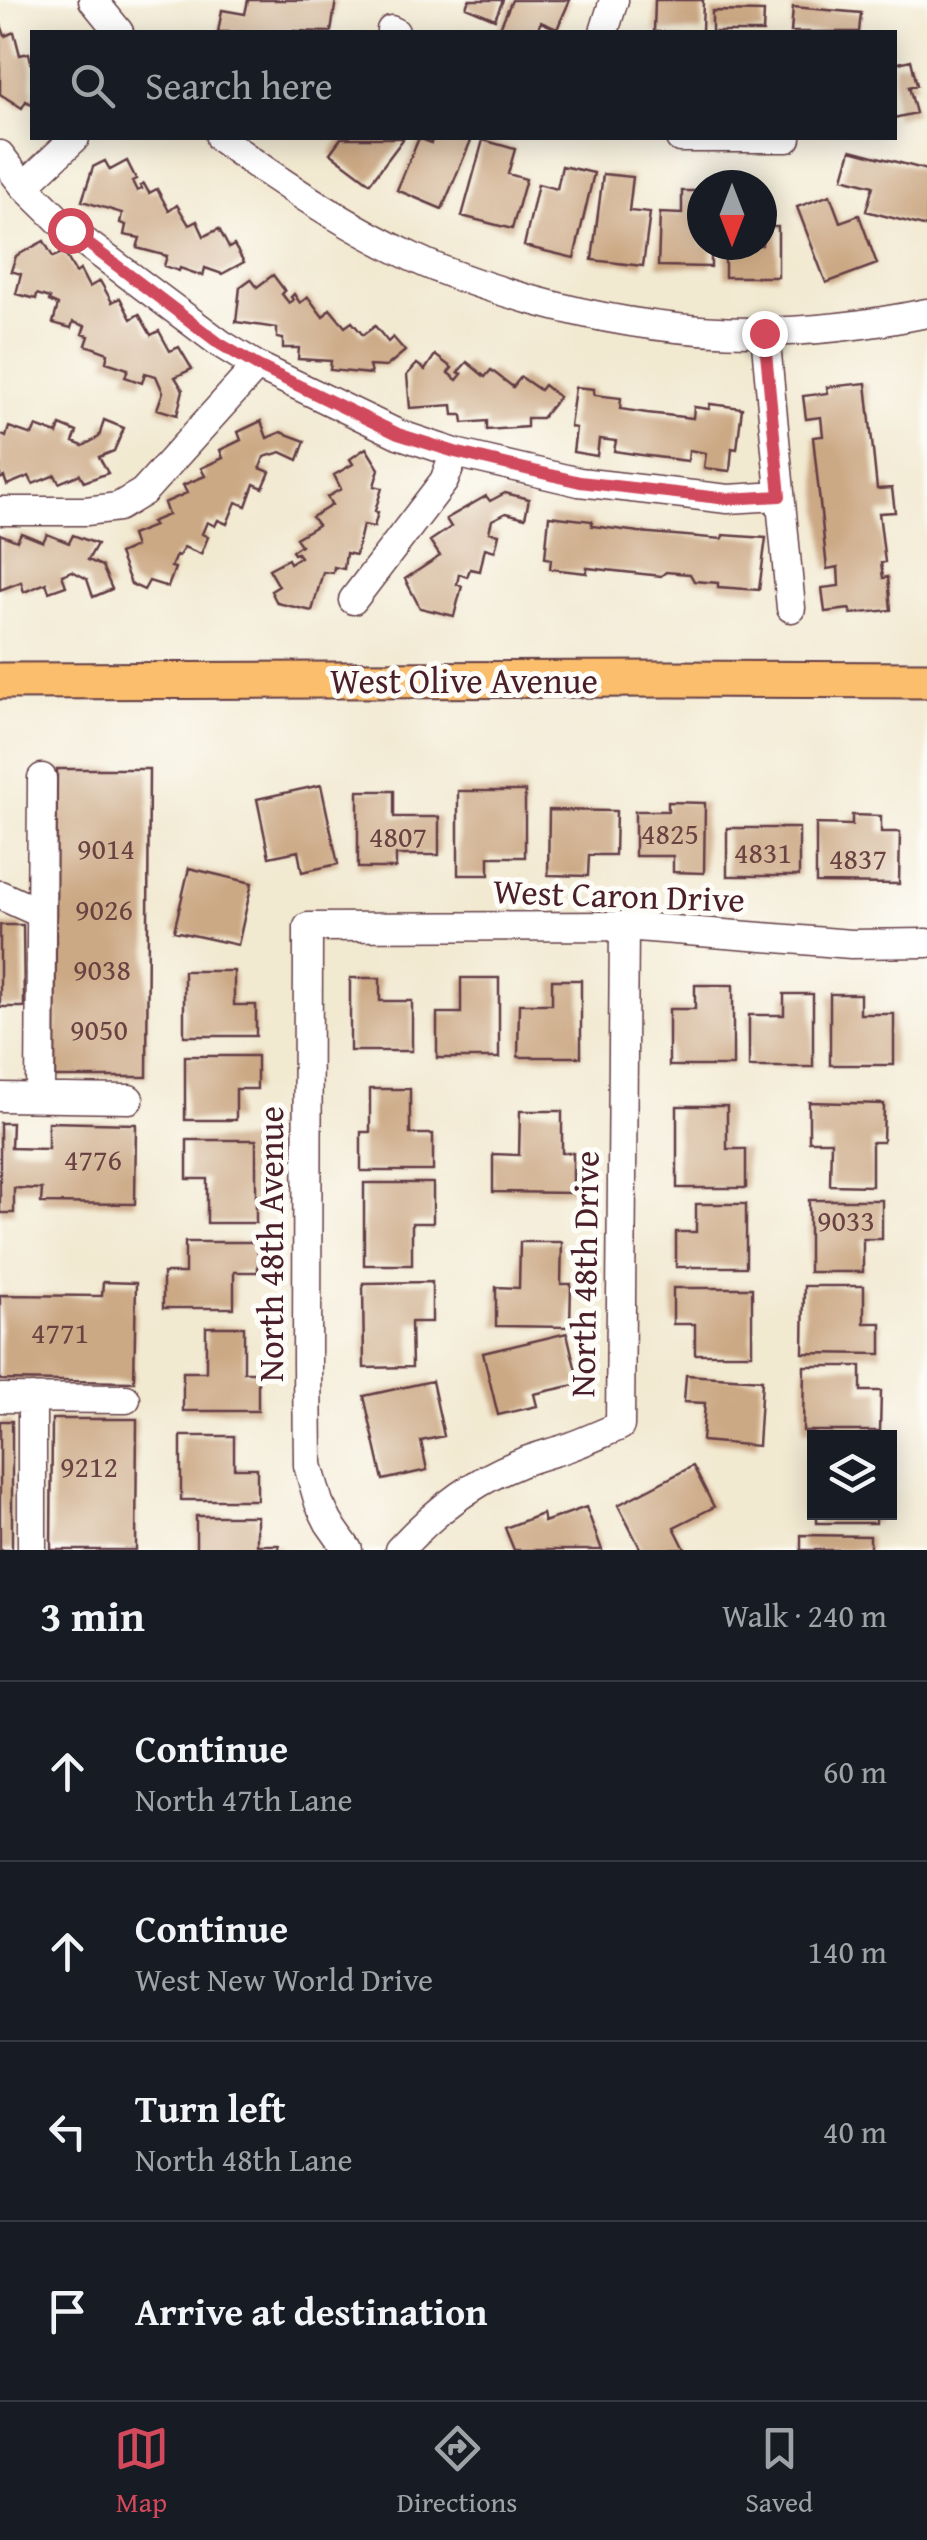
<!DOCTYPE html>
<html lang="en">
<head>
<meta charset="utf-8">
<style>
  body { margin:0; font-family:"Gentium Book Plus",serif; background:#242831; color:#f1f3f6 }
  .controls { position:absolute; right:30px; bottom:30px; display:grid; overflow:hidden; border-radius:0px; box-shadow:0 5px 25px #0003 }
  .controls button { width:90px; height:90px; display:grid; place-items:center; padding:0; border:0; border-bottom:2px solid #363941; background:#171b24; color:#f1f3f6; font:50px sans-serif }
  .compass { position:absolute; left:687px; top:170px; width:90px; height:90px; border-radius:50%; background:#171b24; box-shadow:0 5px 25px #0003; rotate:180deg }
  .stop { position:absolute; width:30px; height:30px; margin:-22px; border:8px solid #d1495b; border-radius:50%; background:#fff }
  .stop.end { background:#d1495b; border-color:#fff; box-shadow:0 2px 10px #0008 }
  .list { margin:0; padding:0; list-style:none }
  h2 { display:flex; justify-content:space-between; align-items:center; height:130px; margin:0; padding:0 40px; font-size:42px }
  h2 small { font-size:32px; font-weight:400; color:#9ea1a6 }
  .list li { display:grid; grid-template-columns:65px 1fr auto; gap:30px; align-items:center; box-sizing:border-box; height:180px; padding:0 40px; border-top:2px solid #363941 }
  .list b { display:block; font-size:38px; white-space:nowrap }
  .list p { margin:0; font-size:32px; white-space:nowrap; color:#9ea1a6 }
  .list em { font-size:32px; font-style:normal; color:#9ea1a6 }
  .icon { flex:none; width:55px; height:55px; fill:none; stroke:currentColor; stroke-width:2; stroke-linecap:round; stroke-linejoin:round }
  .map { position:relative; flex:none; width:927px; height:1550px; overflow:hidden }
  .search { position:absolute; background:#171b24; box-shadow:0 5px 25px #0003; left:30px; right:30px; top:30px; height:110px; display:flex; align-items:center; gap:25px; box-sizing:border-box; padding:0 35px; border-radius:0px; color:#9ea1a6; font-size:38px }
  .sheet { height:850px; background:#171b24 }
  nav { display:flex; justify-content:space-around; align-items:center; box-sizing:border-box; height:140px; border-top:2px solid #363941; background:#171b24; font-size:28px; color:#9ea1a6 }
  nav a { display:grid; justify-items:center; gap:5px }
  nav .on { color:#d1495b }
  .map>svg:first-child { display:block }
  .building { fill:#cca985 }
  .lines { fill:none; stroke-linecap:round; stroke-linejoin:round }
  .minor-casing { stroke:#633d44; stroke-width:31 }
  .major-casing { stroke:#633d44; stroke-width:39 }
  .minor { stroke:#fff; stroke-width:28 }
  .major { stroke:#fabe6d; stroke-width:35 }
  .route { stroke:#d1495b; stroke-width:12 }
  .labels { text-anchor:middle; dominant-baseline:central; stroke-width:10; stroke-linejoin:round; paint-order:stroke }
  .number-label { font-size:30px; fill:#6a4242 }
  .street-label { font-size:35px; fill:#4a1f2b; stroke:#fdfcf7 }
</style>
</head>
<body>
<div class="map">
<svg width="927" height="1550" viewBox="0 0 927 1550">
  <rect width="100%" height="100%" fill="#fdfcf7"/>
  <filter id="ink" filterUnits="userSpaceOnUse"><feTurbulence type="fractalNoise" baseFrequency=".01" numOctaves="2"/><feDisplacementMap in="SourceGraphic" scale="20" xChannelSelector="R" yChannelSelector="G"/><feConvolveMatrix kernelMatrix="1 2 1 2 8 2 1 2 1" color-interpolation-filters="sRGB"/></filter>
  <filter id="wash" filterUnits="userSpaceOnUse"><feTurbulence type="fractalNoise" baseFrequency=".0048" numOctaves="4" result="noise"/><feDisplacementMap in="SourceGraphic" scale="40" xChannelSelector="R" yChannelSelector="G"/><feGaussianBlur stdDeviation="2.25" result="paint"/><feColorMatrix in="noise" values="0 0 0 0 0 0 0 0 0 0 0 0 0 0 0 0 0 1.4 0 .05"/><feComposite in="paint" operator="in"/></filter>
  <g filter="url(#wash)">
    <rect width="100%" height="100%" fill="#f2e9d1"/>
    <g id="blocks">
      <!-- building -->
      <path class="building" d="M248 0H336L331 32 294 31V32H218L222 10 245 14Z
        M469 0H503L495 19 466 7Z
        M512 0H570L557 29 541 22 536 32H498Z
        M655 0H703L702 32H654Z
        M793 7 861 13 859 32H791Z
        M712 11 764 12 763 32H712Z
        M0 22 5 36 14 32 20 55 29 53 32 66V105L26 101 22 108 0 94Z
        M911 60 917 85 909 87 916 113 894 118V64Z
        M341 138H404L370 183 330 153Z
        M419 138 431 143 433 138H472L442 209 397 190Z
        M483 140 515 149 508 174 526 179 512 229 462 216Z
        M851 150 927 170V227L866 211 873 186 843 178Z
        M105 161 110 170 127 161 136 179 132 181 137 191 142 189 140 186 144 184 149 193 157 189 169 211 177 205 189 225 197 221 204 236 219 229 229 248 234 245 244 262 222 274 205 268 203 276 180 268 179 271 164 266 167 256 137 248 140 238 124 235 126 225 120 223 122 213 82 201 93 167Z
        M562 166 594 173 574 258 524 246 538 184 557 189Z
        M603 174 633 177 629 211 650 213 643 266 592 260Z
        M682 191H702V245H711V267L658 266 660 213 682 214Z
        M830 195 840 222 859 215 877 264 826 283 797 207Z
        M762 227H778V277H725V245H762Z
        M44 241 53 257 64 252 76 273 80 270 89 287 100 281 112 302 120 298 131 319 139 314 151 335 159 331 170 351 179 347 192 369 175 377 183 390 177 415 157 409 163 392 156 376 145 373 142 383 125 377 128 369 106 362 108 353 86 345 89 336 82 334 85 326 73 322 71 328 53 323 58 305 49 301 50 298 37 294 36 299 16 294 21 274 11 271 16 256Z
        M273 275 285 291 282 294 289 303 293 300 291 297 294 294 300 303 308 297 323 317 330 309 345 327 352 322 363 335 375 326 388 342 393 337 405 351 386 367 369 366 371 374 330 370 331 361 298 359 299 348H283V339L277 338V328L236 322 240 287 251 279 257 287Z
        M435 355 452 368 448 373 457 380 462 374 458 372 467 362 485 377 491 370 513 387 521 377 540 390 544 385 559 397 542 418H527V427L487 430V421L463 423 462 415H453L452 405 410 408 407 375 417 364 425 370Z
        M866 383 877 489 892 488 895 512 879 513 885 562 881 563 883 578 888 577 891 610 851 614 850 609 825 612 822 588 839 586 838 567 827 569 813 437 823 436 821 417 806 419 803 396 828 393 827 387Z
        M575 387 594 389V395L621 398 620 409 647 413 693 418 694 407 709 409 710 404 742 408 737 449 732 448 730 471 704 468 706 453 689 450 688 461 641 455 614 451 616 441 599 439 597 456 573 452 576 428 570 427Z
        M104 420 124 428 114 451 99 457 108 473 84 482 80 474 59 483 55 475 33 484 29 476 7 485 4 477 0 479V434L6 437 9 427 32 435 36 426 57 434 60 425 77 432 73 442 83 446 99 437Z
        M261 421 267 438 281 432 305 441 298 460 281 452 264 457 260 468 270 472 263 488 254 484 246 506 236 502 227 524 218 520 215 526 207 522 202 534 208 537 201 554 184 547 179 556 176 555 171 567 175 568 168 587 149 581 144 590 131 584 119 554 135 547 131 535 154 526 151 522 168 515 164 503 187 493 183 485 205 476 201 468 223 458 220 450 241 440 238 432Z
        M366 448 379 469 374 486 382 488 375 511 378 512 374 527 363 525 356 555 346 553 344 569 334 567 333 573 323 572 312 611 277 603 271 591 279 586 269 569 288 559 290 563 300 557 297 553 294 554 292 551 301 545 296 538 318 525 312 517 332 505 327 497 341 489 334 475 353 464 350 459Z
        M505 493 529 499 525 518 506 513 492 520 489 532 499 534 495 551 485 548 480 571 470 569 467 577 459 574 457 584 462 586 454 616 420 608 405 579 440 556 430 541 451 527 446 519 486 496 490 501Z
        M549 516 592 521V526L639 532 722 539 723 535 766 538 759 590 718 587V583L694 581 690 574 677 573 666 572 661 576 587 568V573L550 569 551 559 545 558Z
        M21 533 43 542 47 534 69 543 73 535 97 544 88 560 102 566 112 589 93 597 87 579 72 571 62 575 66 586 49 592 46 583 24 592 21 582 0 590V534L17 541Z
        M57 769H149L147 1077H55Z
        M321 785 338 864 302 872 298 851 269 857 257 799Z
        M358 791H394V817H439V855H396V868H358Z
        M458 791H525V857H489V875H458Z
        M668 802 705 803 704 873 673 872V856H635V811H668Z
        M549 810 616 811 615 855H589L588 876 548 875Z
        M852 815 881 816V832H900L899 884 816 883V824L852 825Z
        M727 828H799V876H727Z
        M189 868 252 883 238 945 174 931Z
        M0 925H23L24 1007H0Z
        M184 971H234V1005H256V1036H184Z
        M350 978H380V1001H412V1051H350Z
        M461 978H499V1058H437V1013H461Z
        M552 980H581V1057H518L519 1004H552Z
        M695 985H733V1066H669V1009H695Z
        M784 994H813V1067H749V1015H784Z
        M830 994H860V1014H894V1065H830Z
        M185 1056H257V1089H236V1120H185Z
        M370 1089H410V1134H433V1171H361V1132H370Z
        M809 1102 884 1104 883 1142H872V1186L830 1185 831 1141H809Z
        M677 1106H727V1149H746V1188H677Z
        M520 1111H562V1153H573V1193L493 1192V1154L519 1155Z
        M48 1122 136 1124 135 1204 41 1203 42 1189 14 1188V1213H0V1123H12L11 1148 48 1149Z
        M187 1140H256V1223H207V1179H187Z
        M364 1183H433V1223H412V1265H364Z
        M809 1200H882V1239H863V1272H809Z
        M696 1204H746V1267H676V1232H696Z
        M185 1242H258V1272H234V1308H163V1273H185Z
        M520 1242H562L561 1284H571L570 1327 496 1326V1287L519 1288Z
        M103 1282 136 1283 134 1382 0 1380V1295L102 1296Z
        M432 1282V1322H411L412 1367 364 1368 363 1283Z
        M804 1286H864V1323H881V1354L803 1353Z
        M673 1288H752V1354H695V1324H673Z
        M206 1327H244V1372H258V1411H183V1372H206Z
        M567 1333 579 1384 534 1394 537 1406 498 1415 483 1353Z
        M804 1366H861V1391H881L880 1431H803Z
        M686 1375 762 1380 758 1446 702 1441 705 1403 684 1402Z
        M432 1381 444 1436 421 1441 427 1470 383 1480 364 1396Z
        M52 1419H137L136 1550H51Z
        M0 1421H12V1550H0Z
        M181 1436H234V1468H257V1500H181Z
        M693 1466 714 1507 674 1527 685 1549 641 1550 618 1505Z
        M586 1507 602 1550H514L505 1528 542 1514 544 1522Z
        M817 1512H876V1523H817Z
        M196 1516H257V1545H279V1550H196Z
        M801 1535 870 1536V1550H801Z"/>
    </g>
  </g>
  <g filter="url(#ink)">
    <use href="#blocks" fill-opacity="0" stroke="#633d44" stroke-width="2.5"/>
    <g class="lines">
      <!-- minor casing -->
      <g class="minor-casing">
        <path id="minor" d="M93 0 119 32
          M391 30 395 32
          M604 32 614 0
          M220 138C281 184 345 225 414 258 450 275 490 288 528 299 667 338 786 342 927 313
          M680 138H787
          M0 155 24 186 70 231 221 344 257 366 398 434 455 453 579 482 728 499 779 496
          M24 186 75 138
          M765 333 791 608
          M0 511H86L118 507 143 492 257 366
          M353 600 444 481 455 453
          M0 895 40 913
          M0 1097 129 1099
          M40 1097 42 778
          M0 1398 126 1399
          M32 1550V1398
          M348 1550 329 1523 319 1503 308 1465 307 1364 308 927 624 926 851 944 927 943
          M399 1550C432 1514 472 1482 518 1464 534 1457 552 1453 569 1447 586 1441 603 1433 620 1426L624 926"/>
      </g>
      <!-- major casing -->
      <g class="major-casing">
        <path id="major" d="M0 681 671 679 927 680"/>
      </g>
      <!-- minor -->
      <use href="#minor" class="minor"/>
      <!-- major -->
      <use href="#major" class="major"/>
    </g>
  </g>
  <g class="lines" filter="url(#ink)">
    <!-- route -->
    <path class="route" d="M70 230 220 344 258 366 398 434 455 452 580 482 728 499 780 496 764 333"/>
  </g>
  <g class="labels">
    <!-- number labels -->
    <g class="number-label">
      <text x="670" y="833">4825</text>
      <text x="398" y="836">4807</text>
      <text x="106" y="848">9014</text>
      <text x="763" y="852">4831</text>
      <text x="858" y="858">4837</text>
      <text x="104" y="909">9026</text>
      <text x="102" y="969">9038</text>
      <text x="99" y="1029">9050</text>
      <text x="93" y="1159">4776</text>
      <text x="846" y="1220">9033</text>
      <text x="60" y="1332">4771</text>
      <text x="89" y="1466">9212</text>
    </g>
    <!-- street labels -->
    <g class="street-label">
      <text x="464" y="680">West Olive Avenue</text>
      <text transform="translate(619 895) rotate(2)">West Caron Drive</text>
      <text transform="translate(270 1244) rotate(-90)">North 48th Avenue</text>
      <text transform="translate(584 1274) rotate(-89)">North 48th Drive</text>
    </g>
  </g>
</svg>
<div class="controls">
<button><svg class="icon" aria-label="layers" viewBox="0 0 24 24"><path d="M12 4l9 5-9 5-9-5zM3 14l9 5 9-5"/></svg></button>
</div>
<svg class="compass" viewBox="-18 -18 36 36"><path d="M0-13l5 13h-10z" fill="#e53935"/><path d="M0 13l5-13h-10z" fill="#9ea1a6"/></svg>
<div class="stop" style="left:70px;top:230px"></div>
<div class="stop end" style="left:764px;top:333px"></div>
<div class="search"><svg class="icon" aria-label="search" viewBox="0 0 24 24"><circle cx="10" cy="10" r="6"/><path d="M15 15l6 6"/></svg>Search here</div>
</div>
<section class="sheet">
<h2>3 min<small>Walk · 240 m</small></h2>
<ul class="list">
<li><svg class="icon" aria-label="ahead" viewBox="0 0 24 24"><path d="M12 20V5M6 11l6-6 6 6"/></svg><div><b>Continue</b><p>North 47th Lane</p></div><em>60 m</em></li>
<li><svg class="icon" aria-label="ahead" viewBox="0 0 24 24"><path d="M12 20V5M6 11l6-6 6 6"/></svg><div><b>Continue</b><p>West New World Drive</p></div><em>140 m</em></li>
<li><svg class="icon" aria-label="left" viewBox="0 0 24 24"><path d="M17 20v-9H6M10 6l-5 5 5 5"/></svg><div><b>Turn left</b><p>North 48th Lane</p></div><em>40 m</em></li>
<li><svg class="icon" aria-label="arrive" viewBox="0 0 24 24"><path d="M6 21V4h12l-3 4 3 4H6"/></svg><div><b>Arrive at destination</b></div></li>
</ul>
</section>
<nav>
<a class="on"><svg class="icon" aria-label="map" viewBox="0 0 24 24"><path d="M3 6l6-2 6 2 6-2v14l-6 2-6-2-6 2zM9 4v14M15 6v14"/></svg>Map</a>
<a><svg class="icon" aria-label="directions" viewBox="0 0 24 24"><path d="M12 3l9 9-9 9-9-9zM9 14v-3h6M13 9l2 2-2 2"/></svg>Directions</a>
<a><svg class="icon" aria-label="saved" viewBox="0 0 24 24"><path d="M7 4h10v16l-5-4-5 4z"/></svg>Saved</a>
</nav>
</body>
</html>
